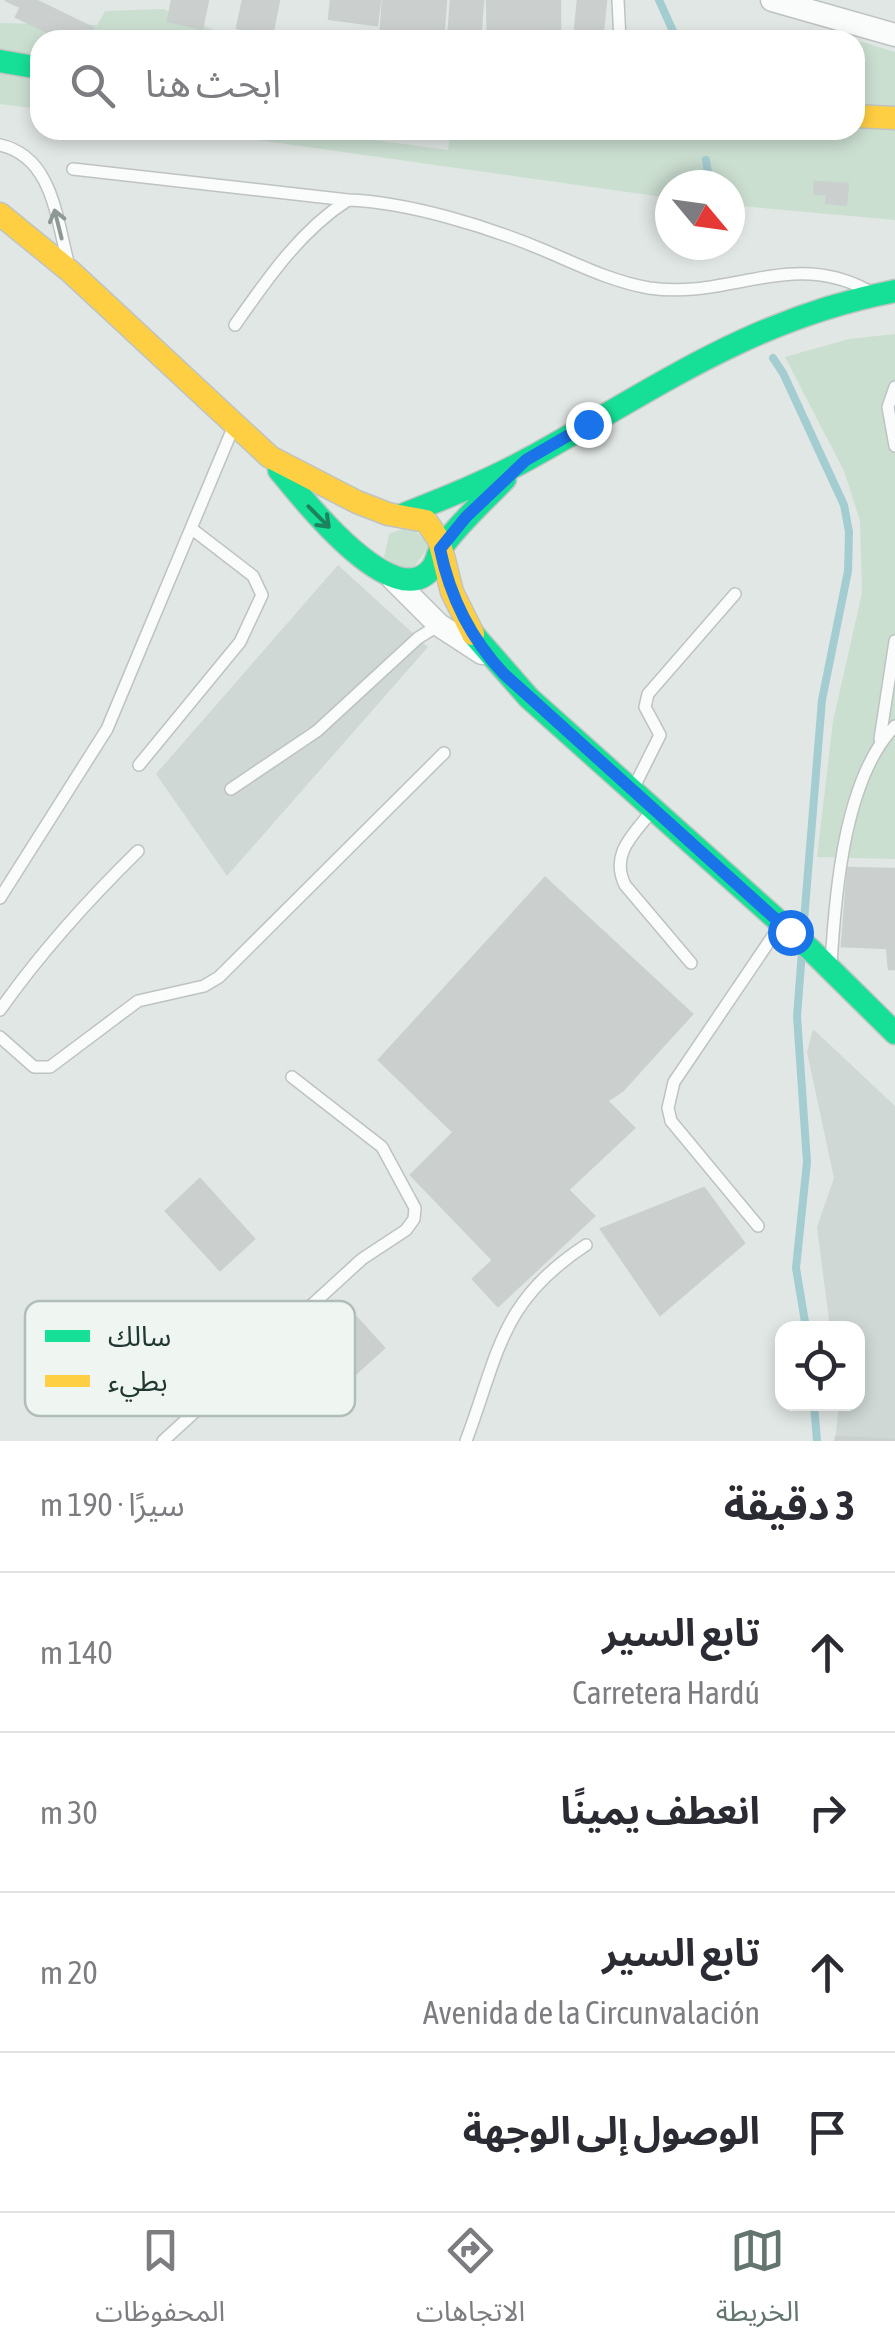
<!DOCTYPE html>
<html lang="ar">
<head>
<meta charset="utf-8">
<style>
  body { margin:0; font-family:"Asap Condensed","Noto Sans Arabic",sans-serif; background:#f7f7f7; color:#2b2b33; direction:rtl }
  .controls { position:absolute; right:30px; bottom:30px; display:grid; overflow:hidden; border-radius:20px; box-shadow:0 5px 15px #0003 }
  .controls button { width:90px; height:90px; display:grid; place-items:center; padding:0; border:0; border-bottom:2px solid #e1e1e2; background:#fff; color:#2b2b33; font:50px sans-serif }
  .compass { position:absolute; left:655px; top:170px; width:90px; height:90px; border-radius:50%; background:#fff; box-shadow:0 5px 15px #0003; rotate:119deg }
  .stop { position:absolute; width:30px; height:30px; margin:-22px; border:8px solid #1a73e8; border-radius:50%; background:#fff }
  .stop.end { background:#1a73e8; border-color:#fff; box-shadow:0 2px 10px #0008 }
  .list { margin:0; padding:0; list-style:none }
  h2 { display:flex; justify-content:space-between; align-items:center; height:130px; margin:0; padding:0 40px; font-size:42px }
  h2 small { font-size:32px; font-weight:400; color:#7c7c81 }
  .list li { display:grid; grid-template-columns:65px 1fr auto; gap:30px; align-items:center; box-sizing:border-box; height:160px; padding:0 40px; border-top:2px solid #e1e1e2 }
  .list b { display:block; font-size:38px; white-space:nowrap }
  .list p { margin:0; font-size:32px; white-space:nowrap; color:#7c7c81 }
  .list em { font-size:32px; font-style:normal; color:#7c7c81 }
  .icon { flex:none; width:55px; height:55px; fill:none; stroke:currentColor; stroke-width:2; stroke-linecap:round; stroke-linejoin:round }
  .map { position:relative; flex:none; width:895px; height:1441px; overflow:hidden; direction:ltr }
  .search { position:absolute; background:#fff; box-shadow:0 5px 15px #0003; left:30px; right:30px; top:30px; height:110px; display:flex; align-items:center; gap:25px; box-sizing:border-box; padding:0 35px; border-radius:30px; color:#7c7c81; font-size:38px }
  .sheet { height:770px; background:#fff }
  nav { display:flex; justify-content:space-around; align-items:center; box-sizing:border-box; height:140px; border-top:2px solid #e1e1e2; background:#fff; font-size:28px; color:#7c7c81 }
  nav a { display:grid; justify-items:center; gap:5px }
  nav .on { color:#647570 }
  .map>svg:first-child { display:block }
  .built { fill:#cfd8d4 }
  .green { fill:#cbdfd1 }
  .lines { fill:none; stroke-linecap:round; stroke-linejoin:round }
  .stream { stroke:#a4cdd2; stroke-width:8 }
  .building { fill:#cbd0ce; stroke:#cad0cd; stroke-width:2.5 }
  .lane-casing { stroke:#bec3c1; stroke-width:14 }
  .street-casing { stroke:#bec3c1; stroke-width:25 }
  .fast-casing { stroke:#bec4c1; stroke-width:25 }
  .slow-casing { stroke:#bec4c1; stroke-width:25 }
  .lane { stroke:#fafbfb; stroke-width:11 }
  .street { stroke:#fafbfb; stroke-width:22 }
  .fast { stroke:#16e098; stroke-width:22 }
  .slow { stroke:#ffcf43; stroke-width:22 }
  .oneway { stroke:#8e9996 }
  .oneway2 { stroke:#1c835f }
  .route { stroke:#1a73e8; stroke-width:12 }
  .key { fill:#eff6f2; stroke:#b1bdb8; stroke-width:2.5 }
  .key-label { font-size:28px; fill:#213731 }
</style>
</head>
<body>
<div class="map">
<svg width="895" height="1441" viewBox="0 0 895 1441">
  <rect width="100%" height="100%" fill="#e1e7e4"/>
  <!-- built -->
  <path class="built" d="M338 565 428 647 227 876 156 774Z
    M813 1029 895 1106V1441H835L839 1404H858V1328H830L817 1227 834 1178 807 1052Z"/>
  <!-- green -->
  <path class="green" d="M163 9 219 32 217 40H40V109L0 104V23L97 25 105 11Z
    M826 31 895 52V220L730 205V185H670V198L187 130H300L448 150 451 130H855V40H825Z
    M895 334V859L817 857 833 721 862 593 860 521 844 471 785 357 849 339Z
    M410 526 430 545 409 574 384 557 389 534Z"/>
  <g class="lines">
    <!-- stream -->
    <path class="stream" d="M659 0 677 40
      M706 160 710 185
      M773 358 783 373 844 505 849 532 848 571 822 700 803 933
      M802 952 797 1016 807 1162 796 1268 806 1328
      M814 1404 817 1441"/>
  </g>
  <!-- building -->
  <path class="building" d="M5 0H35L93 28 87 40H64L16 17 21 7Z
    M172 0H208L202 29 168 21Z
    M243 0H279L272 35 237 28Z
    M331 0H380L377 25 329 19Z
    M383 0H446L443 40H380Z
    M451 0H483L480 40H448Z
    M487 0H560V35H543V40H488Z
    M578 0H606L602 40H574Z
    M815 182 848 184 846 205 826 203 827 194H814Z
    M848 868 888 869 887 948 842 946Z
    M888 869H895V969H889L887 948Z
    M545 878 692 1014 623 1090 475 955Z
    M475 955 623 1090 607 1101 634 1128 540 1216 379 1060Z
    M454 1132 540 1216 493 1260 411 1175Z
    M200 1179 254 1239 220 1270 166 1211Z
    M704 1188 744 1243 660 1315 601 1229Z
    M568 1190 594 1216 498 1306 473 1279Z
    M357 1318 384 1348 341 1387 314 1357Z
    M836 1437 895 1440V1441H835Z"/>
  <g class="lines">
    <!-- lane casing -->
    <g class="lane-casing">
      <path id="lane" d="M618 0 620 40
        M0 145C51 156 56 215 67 258
        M73 169 348 200C407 202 486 226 541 249 577 264 610 281 649 288 729 300 790 249 867 290
        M235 325C268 278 300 231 348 200
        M895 387 888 407 895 446
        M880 739 895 641
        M139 765 240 642 262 595 253 576 192 529
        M634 787 660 735 645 707 648 694 735 594
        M231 789 317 731 418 638 439 625
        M651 812C633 835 610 854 625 885L691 963
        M0 898 107 729 233 428
        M831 965C835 895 844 778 895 726
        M0 1010C41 952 87 901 138 851
        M0 1037 34 1067H50L138 1001 204 986 219 977 444 753
        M758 1226 671 1121 668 1108 674 1082 781 924
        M163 1441 362 1259 406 1230 414 1219 415 1208 382 1147 292 1077
        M466 1441C499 1353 500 1301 586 1245"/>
    </g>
    <!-- street casing -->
    <g class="street-casing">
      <path id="street" d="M772 0 895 35
        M393 579 439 625 482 653"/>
    </g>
    <!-- fast casing -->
    <g class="fast-casing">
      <path id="fast" d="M0 61 40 68
        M279 470C301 497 395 617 432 568 437 562 437 553 442 547 459 523 484 501 505 479
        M402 515C445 498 488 481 528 459 654 390 749 319 895 291
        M473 634 529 698 811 950 895 1033"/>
    </g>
    <!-- slow casing -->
    <g class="slow-casing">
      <path id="slow" d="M855 116 895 118
        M0 214 71 272 270 457 357 502 388 514 426 521 439 540 452 592 473 634"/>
    </g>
    <!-- lane -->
    <use href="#lane" class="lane"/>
    <!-- street -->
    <use href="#street" class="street"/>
    <!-- fast -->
    <use href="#fast" class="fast"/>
    <!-- slow -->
    <use href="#slow" class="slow"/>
  </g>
  <!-- one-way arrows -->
  <defs><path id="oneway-shaft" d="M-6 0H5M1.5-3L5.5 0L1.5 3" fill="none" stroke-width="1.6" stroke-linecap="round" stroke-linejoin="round" transform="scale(2.5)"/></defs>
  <use class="oneway" href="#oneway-shaft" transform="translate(58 224) rotate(-104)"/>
  <use class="oneway2" href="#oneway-shaft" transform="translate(319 517) rotate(45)"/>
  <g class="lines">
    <!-- route -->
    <path class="route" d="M588 424 526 460 466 517 440 549C450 597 470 638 504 674L790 932"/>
  </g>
  <!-- legend -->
  <rect x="25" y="1301" width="330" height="115" rx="15" class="key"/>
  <rect x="45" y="1330" width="45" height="12" fill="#16e098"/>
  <rect x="45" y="1375" width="45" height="12" fill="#ffcf43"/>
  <g class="key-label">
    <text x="108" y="1346">سالك</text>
    <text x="108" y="1391">بطيء</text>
  </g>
</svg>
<div class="controls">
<button><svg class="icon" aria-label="locate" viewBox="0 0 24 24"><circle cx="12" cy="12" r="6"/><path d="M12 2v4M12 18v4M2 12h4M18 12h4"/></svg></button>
</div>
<svg class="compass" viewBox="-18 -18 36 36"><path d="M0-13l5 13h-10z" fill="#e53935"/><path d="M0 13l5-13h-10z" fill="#7c7c81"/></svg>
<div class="stop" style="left:790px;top:932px"></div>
<div class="stop end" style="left:588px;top:424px"></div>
<div class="search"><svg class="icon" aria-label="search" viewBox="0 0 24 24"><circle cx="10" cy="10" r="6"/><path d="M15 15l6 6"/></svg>ابحث هنا</div>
</div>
<section class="sheet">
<h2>3 دقيقة<small>سيرًا · 190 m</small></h2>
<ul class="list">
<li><svg class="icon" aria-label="ahead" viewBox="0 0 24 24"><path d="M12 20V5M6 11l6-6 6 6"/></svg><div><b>تابع السير</b><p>Carretera Hardú</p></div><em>140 m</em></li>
<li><svg class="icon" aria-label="right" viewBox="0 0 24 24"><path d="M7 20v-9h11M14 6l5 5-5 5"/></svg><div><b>انعطف يمينًا</b></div><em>30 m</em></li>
<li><svg class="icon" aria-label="ahead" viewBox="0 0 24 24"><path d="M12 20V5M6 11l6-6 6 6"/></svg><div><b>تابع السير</b><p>Avenida de la Circunvalación</p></div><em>20 m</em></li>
<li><svg class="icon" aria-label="arrive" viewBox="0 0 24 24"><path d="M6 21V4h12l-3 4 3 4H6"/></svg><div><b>الوصول إلى الوجهة</b></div></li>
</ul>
</section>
<nav>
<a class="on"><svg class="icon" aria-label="map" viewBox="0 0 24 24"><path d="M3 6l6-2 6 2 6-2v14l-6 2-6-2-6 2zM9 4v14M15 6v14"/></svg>الخريطة</a>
<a><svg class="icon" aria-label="directions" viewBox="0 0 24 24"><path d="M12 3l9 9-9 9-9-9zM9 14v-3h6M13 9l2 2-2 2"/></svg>الاتجاهات</a>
<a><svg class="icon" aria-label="saved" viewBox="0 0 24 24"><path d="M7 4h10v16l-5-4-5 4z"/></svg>المحفوظات</a>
</nav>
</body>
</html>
